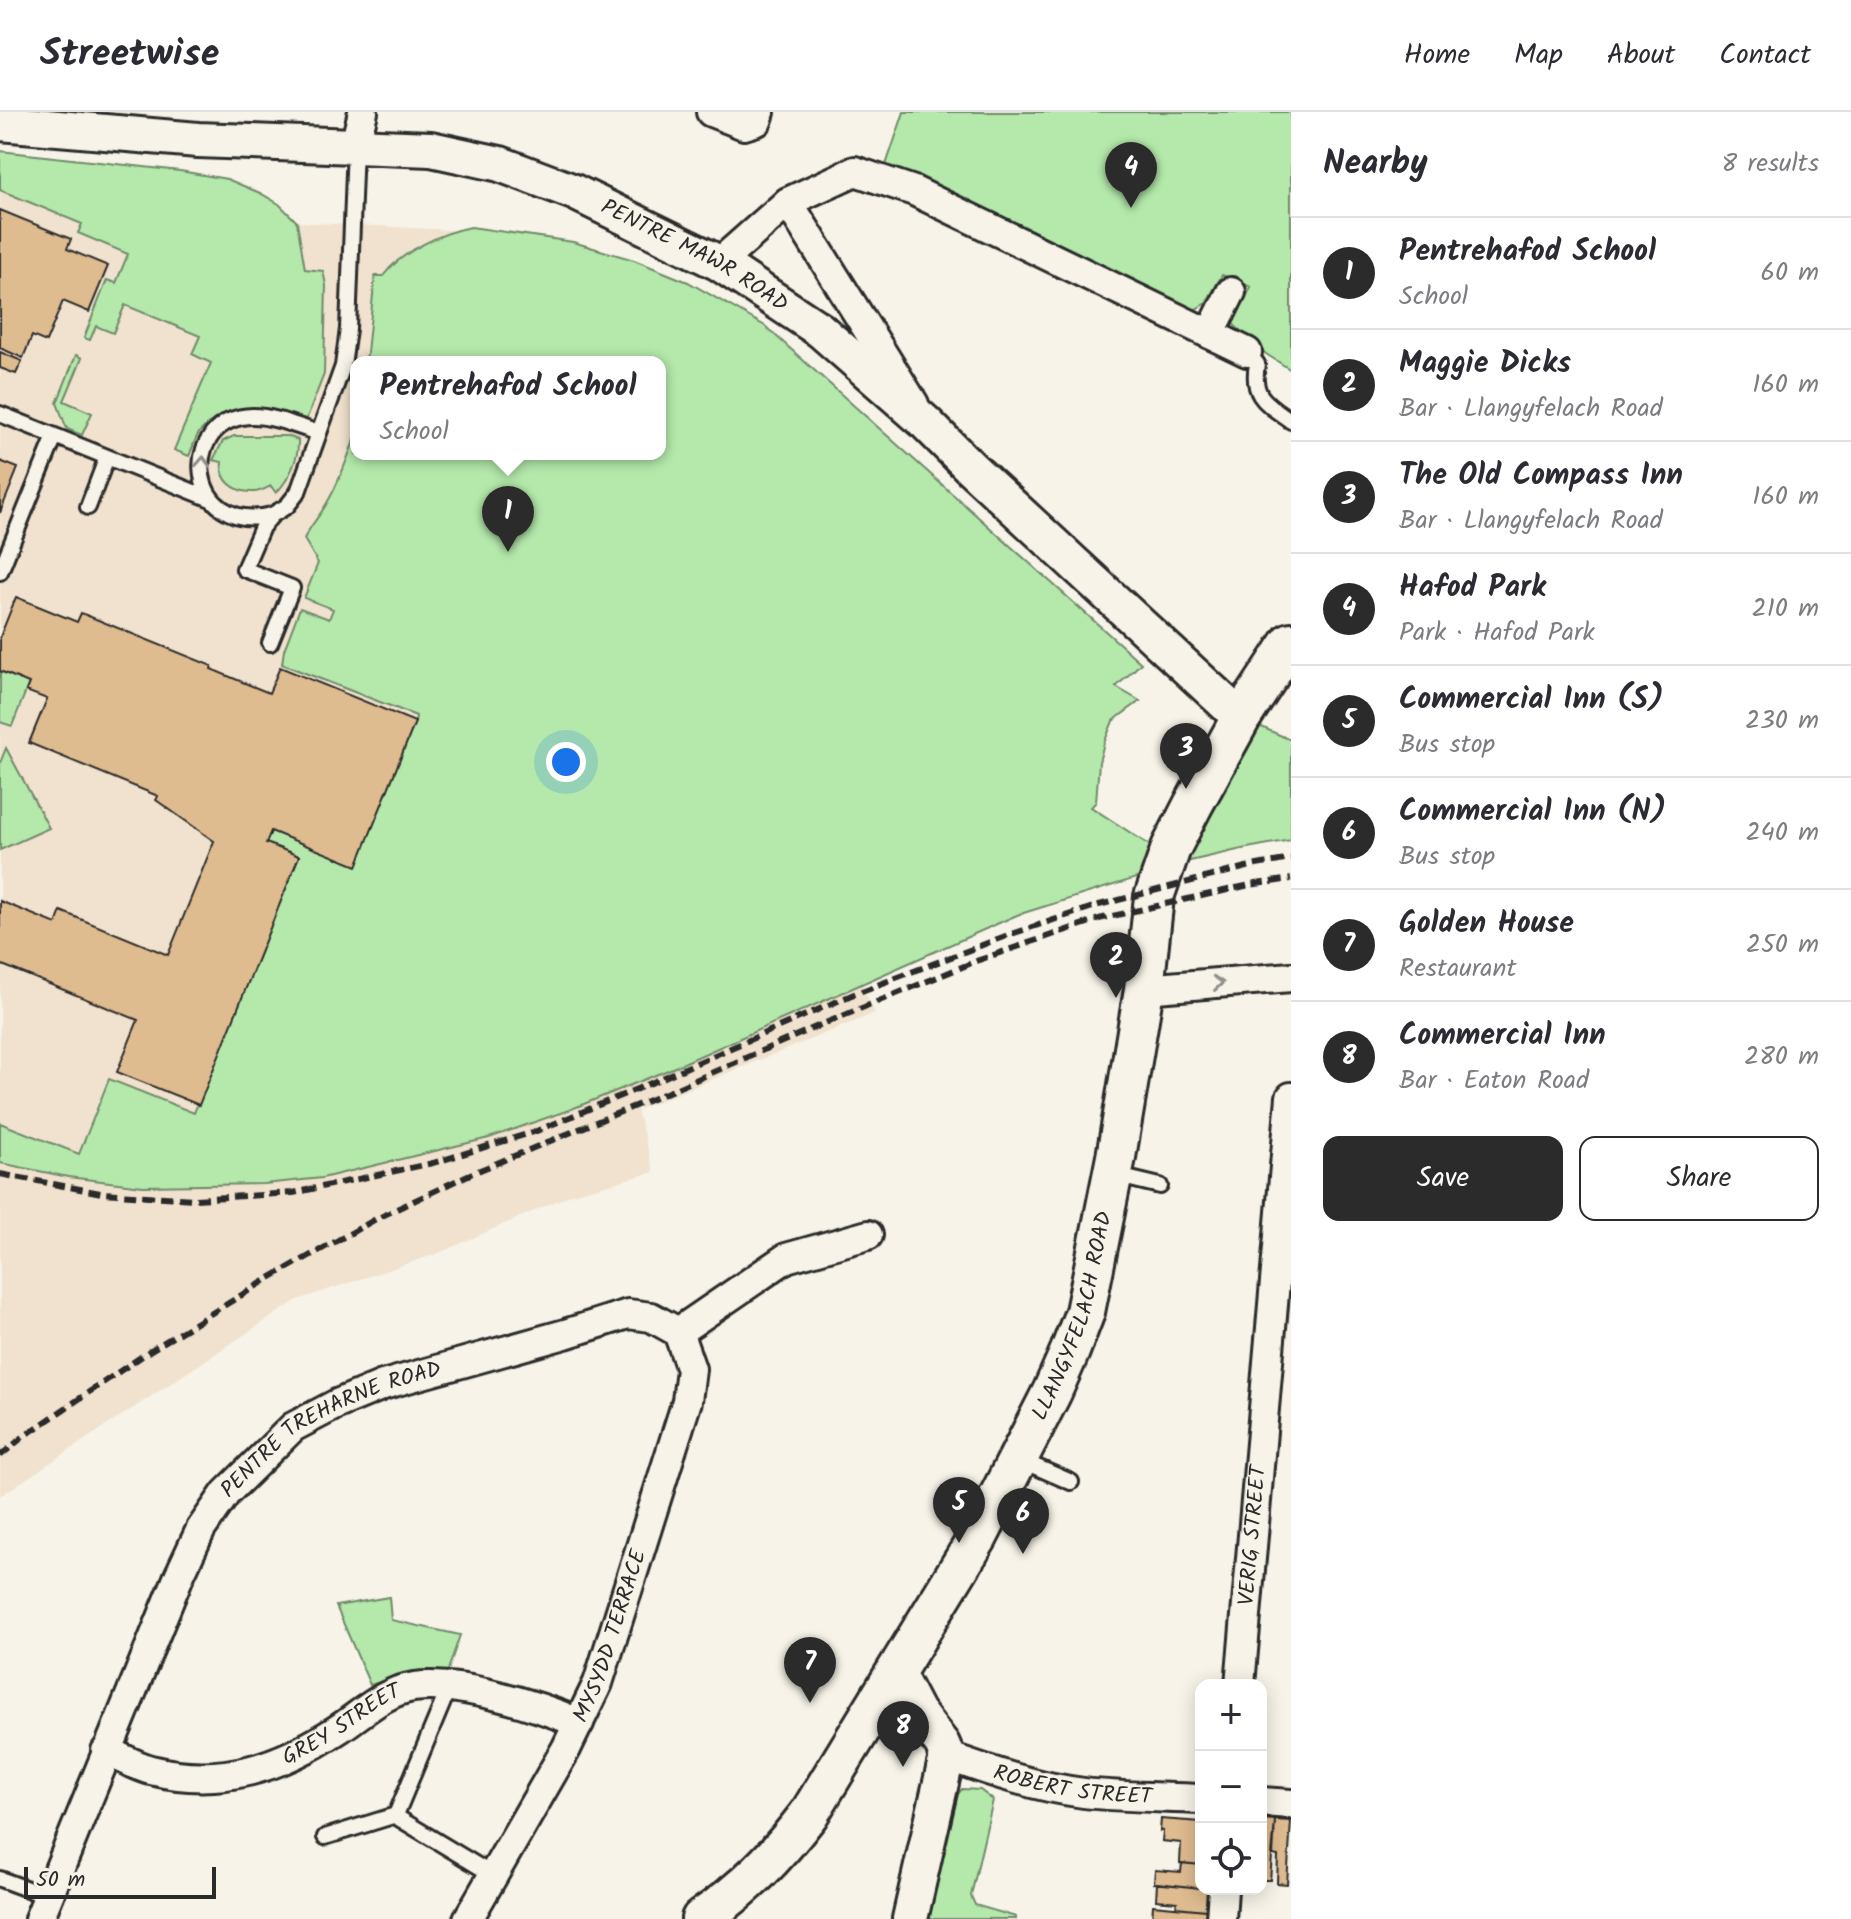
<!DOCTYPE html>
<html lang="en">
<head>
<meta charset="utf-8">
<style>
  body { margin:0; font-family:Kalam,sans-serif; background:#f7f7f7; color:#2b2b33 }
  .controls { position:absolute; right:24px; bottom:24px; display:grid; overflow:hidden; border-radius:16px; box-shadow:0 4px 20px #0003 }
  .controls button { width:72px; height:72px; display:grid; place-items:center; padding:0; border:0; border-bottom:2px solid #e1e1e2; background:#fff; color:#2b2b33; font:40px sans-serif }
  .scale { position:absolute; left:24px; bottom:20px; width:192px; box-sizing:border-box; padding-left:8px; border:4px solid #2b2b2b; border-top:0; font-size:22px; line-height:28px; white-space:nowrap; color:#2b2b2b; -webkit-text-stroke:6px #f7f3e8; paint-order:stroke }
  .you { position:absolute; left:566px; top:650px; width:28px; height:28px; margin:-20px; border:6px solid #fff; border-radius:50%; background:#1a73e8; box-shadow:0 0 0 12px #1a73e833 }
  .badge { display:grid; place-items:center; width:52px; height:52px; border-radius:50%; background:#2b2b2b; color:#fff; font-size:26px; font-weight:700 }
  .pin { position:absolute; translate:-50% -66px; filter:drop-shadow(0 2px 4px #0008) }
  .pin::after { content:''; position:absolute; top:42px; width:28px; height:24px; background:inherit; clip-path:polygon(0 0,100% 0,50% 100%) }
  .popup { position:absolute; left:350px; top:244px; width:316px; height:104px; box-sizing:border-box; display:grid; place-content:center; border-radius:16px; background:#fff; filter:drop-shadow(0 2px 6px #0005); font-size:26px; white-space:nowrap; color:#7c7c81 }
  .popup b { font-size:30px; color:#2b2b33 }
  .popup::after { content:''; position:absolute; left:50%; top:100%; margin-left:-16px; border:16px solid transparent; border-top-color:#fff }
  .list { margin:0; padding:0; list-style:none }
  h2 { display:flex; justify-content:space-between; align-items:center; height:104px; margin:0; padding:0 32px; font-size:34px }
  h2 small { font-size:26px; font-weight:400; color:#7c7c81 }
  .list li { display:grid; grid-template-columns:52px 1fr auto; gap:24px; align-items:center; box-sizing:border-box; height:112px; padding:0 32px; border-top:2px solid #e1e1e2 }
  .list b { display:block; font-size:30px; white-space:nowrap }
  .list p { margin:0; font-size:26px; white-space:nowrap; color:#7c7c81 }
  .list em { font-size:26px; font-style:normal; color:#7c7c81 }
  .actions { display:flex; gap:16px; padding:24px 32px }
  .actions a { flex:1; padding:18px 0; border:2px solid #2b2b2b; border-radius:16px; text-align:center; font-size:28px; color:#2b2b2b }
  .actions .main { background:#2b2b2b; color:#fff }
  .icon { flex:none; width:44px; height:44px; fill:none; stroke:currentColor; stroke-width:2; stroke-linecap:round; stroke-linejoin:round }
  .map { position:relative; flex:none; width:1291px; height:1807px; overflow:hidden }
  header { display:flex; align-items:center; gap:48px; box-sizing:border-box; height:112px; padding:0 40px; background:#fff; border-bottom:2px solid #e1e1e2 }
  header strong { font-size:38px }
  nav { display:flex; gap:44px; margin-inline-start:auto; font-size:28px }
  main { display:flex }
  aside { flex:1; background:#fff }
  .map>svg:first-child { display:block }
  .built { fill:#f0e2ce; fill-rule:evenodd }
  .green { fill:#b4e9ab; stroke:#708a6b; stroke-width:2 }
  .building { fill:#dfbb90; stroke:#2b2b2b; stroke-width:2 }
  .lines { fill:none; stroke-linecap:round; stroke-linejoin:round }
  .service-casing { stroke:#2b2b2b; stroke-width:20 }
  .minor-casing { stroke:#2b2b2b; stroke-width:34 }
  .tertiary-casing { stroke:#2b2b2b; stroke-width:40 }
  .secondary-casing { stroke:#2b2b2b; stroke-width:44 }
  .service { stroke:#f7f3e8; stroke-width:14 }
  .minor { stroke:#f7f3e8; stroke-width:28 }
  .tertiary { stroke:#f7f3e8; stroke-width:34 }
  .secondary { stroke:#f7f3e8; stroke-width:38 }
  .rail { stroke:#2b2b2b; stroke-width:6; stroke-dasharray:12 6; stroke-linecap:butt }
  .oneway { stroke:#918f8a }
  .labels { text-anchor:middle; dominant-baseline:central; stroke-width:6; stroke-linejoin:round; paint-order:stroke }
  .street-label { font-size:22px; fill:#2b2b2b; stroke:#f7f3e8 }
</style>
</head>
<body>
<header>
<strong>Streetwise</strong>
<nav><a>Home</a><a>Map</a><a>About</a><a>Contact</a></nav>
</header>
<main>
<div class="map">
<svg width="1291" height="1807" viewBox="0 0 1291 1807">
  <rect width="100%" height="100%" fill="#f7f3e8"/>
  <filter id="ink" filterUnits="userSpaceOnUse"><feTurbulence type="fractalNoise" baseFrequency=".0125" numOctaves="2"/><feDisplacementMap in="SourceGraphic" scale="16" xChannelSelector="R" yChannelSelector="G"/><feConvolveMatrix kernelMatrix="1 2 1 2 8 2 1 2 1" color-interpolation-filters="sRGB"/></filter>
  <g filter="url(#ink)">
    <!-- built -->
    <path class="built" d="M0 39 180 59 227 67 260 81 279 92 298 110 453 118 471 115 573 130 634 148 688 170 765 214 1141 551 1116 575 1140 589 1113 609 1104 631 1099 650 1096 690 1053 732 630 974 861 872 875 901 637 998 654 1060 572 1082 439 1141 297 1188 0 1384ZM356 250H660V342H356Z"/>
    <!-- green -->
    <path class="green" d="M904 0H1291V258L1266 242 1233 212 1251 175 1222 163 1206 191 1194 198 1058 133 884 59Z
      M0 39 180 59 227 67 260 81 279 92 297 110 305 157 323 159 326 173 324 262 305 311C267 301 229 285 199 321 195 327 192 337 189 344L174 338 211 251 192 242 200 224 125 193 113 221 96 214 90 228 84 226 107 168 116 171 128 142 78 121 82 112 0 78Z
      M471 115 573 130 634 148 688 170 765 214 1141 551 1116 575 1140 589 1113 609 1104 631 1099 650 1096 690 1091 695 1160 740 1143 764 1017 803 668 958 569 998 489 1026 322 1066 264 1072 143 1074 68 1065 0 1051V1011L79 1042 109 967 194 1001 299 744 266 731 271 719 357 753 415 610 416 604 282 552 284 538 300 496 329 507 333 497 304 486 318 451 304 427C310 413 321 403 328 389 340 369 347 346 356 324V342H660V250H366L375 164H383C401 140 442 120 471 115Z
      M76 243 82 246 64 289 92 301 82 323 67 317 57 291Z
      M234 324H288L298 328C299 346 289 368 276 381L271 374C265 377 258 381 252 380 234 380 220 368 222 350L213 348 223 329Z
      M0 559 29 571 12 614 0 610Z
      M1241 606 1291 628V728L1242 737 1164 755Z
      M6 636 49 716 0 738V651Z
      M389 1485 391 1508 460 1523 447 1561C417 1560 398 1563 370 1573L336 1494Z
      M962 1677 980 1678 993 1688 971 1784 975 1793 1016 1805V1807H928L951 1690Z"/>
    <!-- building -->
    <path class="building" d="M0 98 71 127 67 137 108 154 89 200 63 189 46 230 32 224 23 246 0 236Z
      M0 240 22 249 16 262 0 256Z
      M0 349 18 356 0 401Z
      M16 485 77 510 81 501 212 554 211 557 269 581 280 555 415 610 357 754 271 719 266 731 299 744 199 993 117 960 138 908 0 852V789L56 812 61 799 168 843 214 729 156 688 158 684 29 631 47 587 26 579 29 571 0 559V525Z
      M1161 1707 1201 1710V1753L1180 1751 1181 1731 1162 1729 1163 1719H1160Z
      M1261 1707 1275 1708 1270 1768H1261Z
      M1275 1708 1291 1709 1287 1772 1277 1771 1278 1744 1273 1743Z
      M1182 1751 1201 1753V1776L1154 1771 1155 1758 1181 1760Z
      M1157 1771 1208 1777 1206 1798 1176 1795 1177 1790 1156 1788Z
      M1153 1793 1206 1798 1205 1807H1152Z"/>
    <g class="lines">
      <!-- service casing -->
      <g class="service-casing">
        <path id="service" d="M1247 240 1257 252C1251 285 1266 291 1291 309
          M0 302 55 324
          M319 321 343 254 348 217 355 34
          M88 395 107 345
          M0 460 55 324 211 387
          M270 531 292 476 244 457 262 415 272 403 287 394 298 380 319 321C299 315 274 304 253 304 177 305 186 424 272 403
          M1114 1063 1160 1074
          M1018 1347 1071 1370
          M446 1576 443 1590 396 1703 400 1707 493 1763
          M325 1725 396 1703
          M0 1767 49 1785"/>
      </g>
      <!-- minor casing -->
      <g class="minor-casing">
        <g id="minor">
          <path d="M711 0 744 13 757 9 760 0"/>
          <path d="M355 34 363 0"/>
          <path d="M788 90 914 292"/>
          <path d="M719 151 788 90 855 59 914 79 1247 240"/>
          <path d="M1210 222 1231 180"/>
          <path d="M1144 877 1291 865"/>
          <path id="s1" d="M1240 1573 1291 985"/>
          <path id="s2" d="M106 1639C121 1645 136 1654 151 1658 222 1676 281 1655 340 1616 364 1600 385 1579 414 1575 460 1569 537 1593 579 1611"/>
          <path id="s3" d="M947 1644C992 1660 1036 1675 1084 1681 1122 1685 1162 1685 1201 1687"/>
          <path d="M1261 1690 1291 1692"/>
          <path id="s4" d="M39 1807 179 1464 201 1417 226 1381 293 1315 337 1292 383 1273 565 1222 628 1202 651 1205 678 1220 786 1146 868 1123"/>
          <path id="s5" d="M468 1807 566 1637 598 1571 687 1289 691 1257 678 1220"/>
          <path d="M1221 1807 1223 1777"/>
        </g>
      </g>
      <!-- tertiary casing -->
      <g class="tertiary-casing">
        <g id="tertiary">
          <path id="s6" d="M0 11 198 28 431 37 500 52 574 80 719 151 820 218 925 310 971 356 1241 606"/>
          <path d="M896 1560 917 1600 942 1632 947 1644 910 1807"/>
        </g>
      </g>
      <!-- secondary casing -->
      <g class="secondary-casing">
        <g id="secondary">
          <path id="s7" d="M701 1807C746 1776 776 1745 809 1702L978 1425 1052 1280 1070 1239 1085 1200 1116 1045 1144 877 1154 785 1171 736 1193 693 1241 606 1291 530"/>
        </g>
      </g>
      <!-- service -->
      <use href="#service" class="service"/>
      <!-- minor -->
      <use href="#minor" class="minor"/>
      <!-- tertiary -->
      <use href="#tertiary" class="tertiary"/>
      <!-- secondary -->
      <use href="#secondary" class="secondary"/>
      <!-- rail -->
      <path class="rail" d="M0 1062 101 1081 195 1087 293 1081 433 1051 534 1020 644 974 854 882 1011 822 1099 793 1251 754 1291 747
        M0 1344 23 1325 151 1238 268 1167 376 1107 468 1063 659 984 818 914 979 848 1099 807 1250 773 1291 767"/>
    </g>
    <!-- one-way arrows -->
    <defs><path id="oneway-chevron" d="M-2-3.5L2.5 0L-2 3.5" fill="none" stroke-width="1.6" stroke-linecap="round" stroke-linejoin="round" transform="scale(2)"/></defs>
    <g class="oneway">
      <use href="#oneway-chevron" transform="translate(203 350) rotate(-86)"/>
      <use href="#oneway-chevron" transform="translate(1218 871) rotate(-5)"/>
    </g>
  </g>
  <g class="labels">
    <!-- street labels -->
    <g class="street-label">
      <text stroke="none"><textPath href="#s6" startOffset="718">PENTRE MAWR ROAD</textPath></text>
      <text stroke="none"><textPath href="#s7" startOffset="718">LLANGYFELACH ROAD</textPath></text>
      <text stroke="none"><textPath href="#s4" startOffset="592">PENTRE TREHARNE ROAD</textPath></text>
      <text stroke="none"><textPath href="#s1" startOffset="150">VERIG STREET</textPath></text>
      <text stroke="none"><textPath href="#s5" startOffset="318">MYSYDD TERRACE</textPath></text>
      <text stroke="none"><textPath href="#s2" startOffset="252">GREY STREET</textPath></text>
      <text stroke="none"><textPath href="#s3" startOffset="130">ROBERT STREET</textPath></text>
    </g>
  </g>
</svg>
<div class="controls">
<button>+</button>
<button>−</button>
<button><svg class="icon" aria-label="locate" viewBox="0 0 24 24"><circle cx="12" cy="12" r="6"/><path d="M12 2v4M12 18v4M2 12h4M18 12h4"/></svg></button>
</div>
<div class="scale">50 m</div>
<div class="you"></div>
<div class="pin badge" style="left:508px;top:440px">1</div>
<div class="popup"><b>Pentrehafod School</b>School</div>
<div class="pin badge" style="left:1116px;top:886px">2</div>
<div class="pin badge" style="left:1186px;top:677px">3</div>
<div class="pin badge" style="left:1131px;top:96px">4</div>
<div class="pin badge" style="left:959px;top:1431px">5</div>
<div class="pin badge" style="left:1023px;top:1442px">6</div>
<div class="pin badge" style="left:810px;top:1591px">7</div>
<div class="pin badge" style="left:903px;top:1655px">8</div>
</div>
<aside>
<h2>Nearby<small>8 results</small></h2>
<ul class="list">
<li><span class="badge">1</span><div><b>Pentrehafod School</b><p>School</p></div><em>60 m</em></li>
<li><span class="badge">2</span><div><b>Maggie Dicks</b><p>Bar · Llangyfelach Road</p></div><em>160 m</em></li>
<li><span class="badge">3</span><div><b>The Old Compass Inn</b><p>Bar · Llangyfelach Road</p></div><em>160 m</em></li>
<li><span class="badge">4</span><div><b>Hafod Park</b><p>Park · Hafod Park</p></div><em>210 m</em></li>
<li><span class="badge">5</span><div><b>Commercial Inn (S)</b><p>Bus stop</p></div><em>230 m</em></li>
<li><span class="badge">6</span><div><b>Commercial Inn (N)</b><p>Bus stop</p></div><em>240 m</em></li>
<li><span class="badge">7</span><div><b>Golden House</b><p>Restaurant</p></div><em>250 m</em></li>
<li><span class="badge">8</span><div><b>Commercial Inn</b><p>Bar · Eaton Road</p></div><em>280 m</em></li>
</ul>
<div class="actions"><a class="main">Save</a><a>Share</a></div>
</aside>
</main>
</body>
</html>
